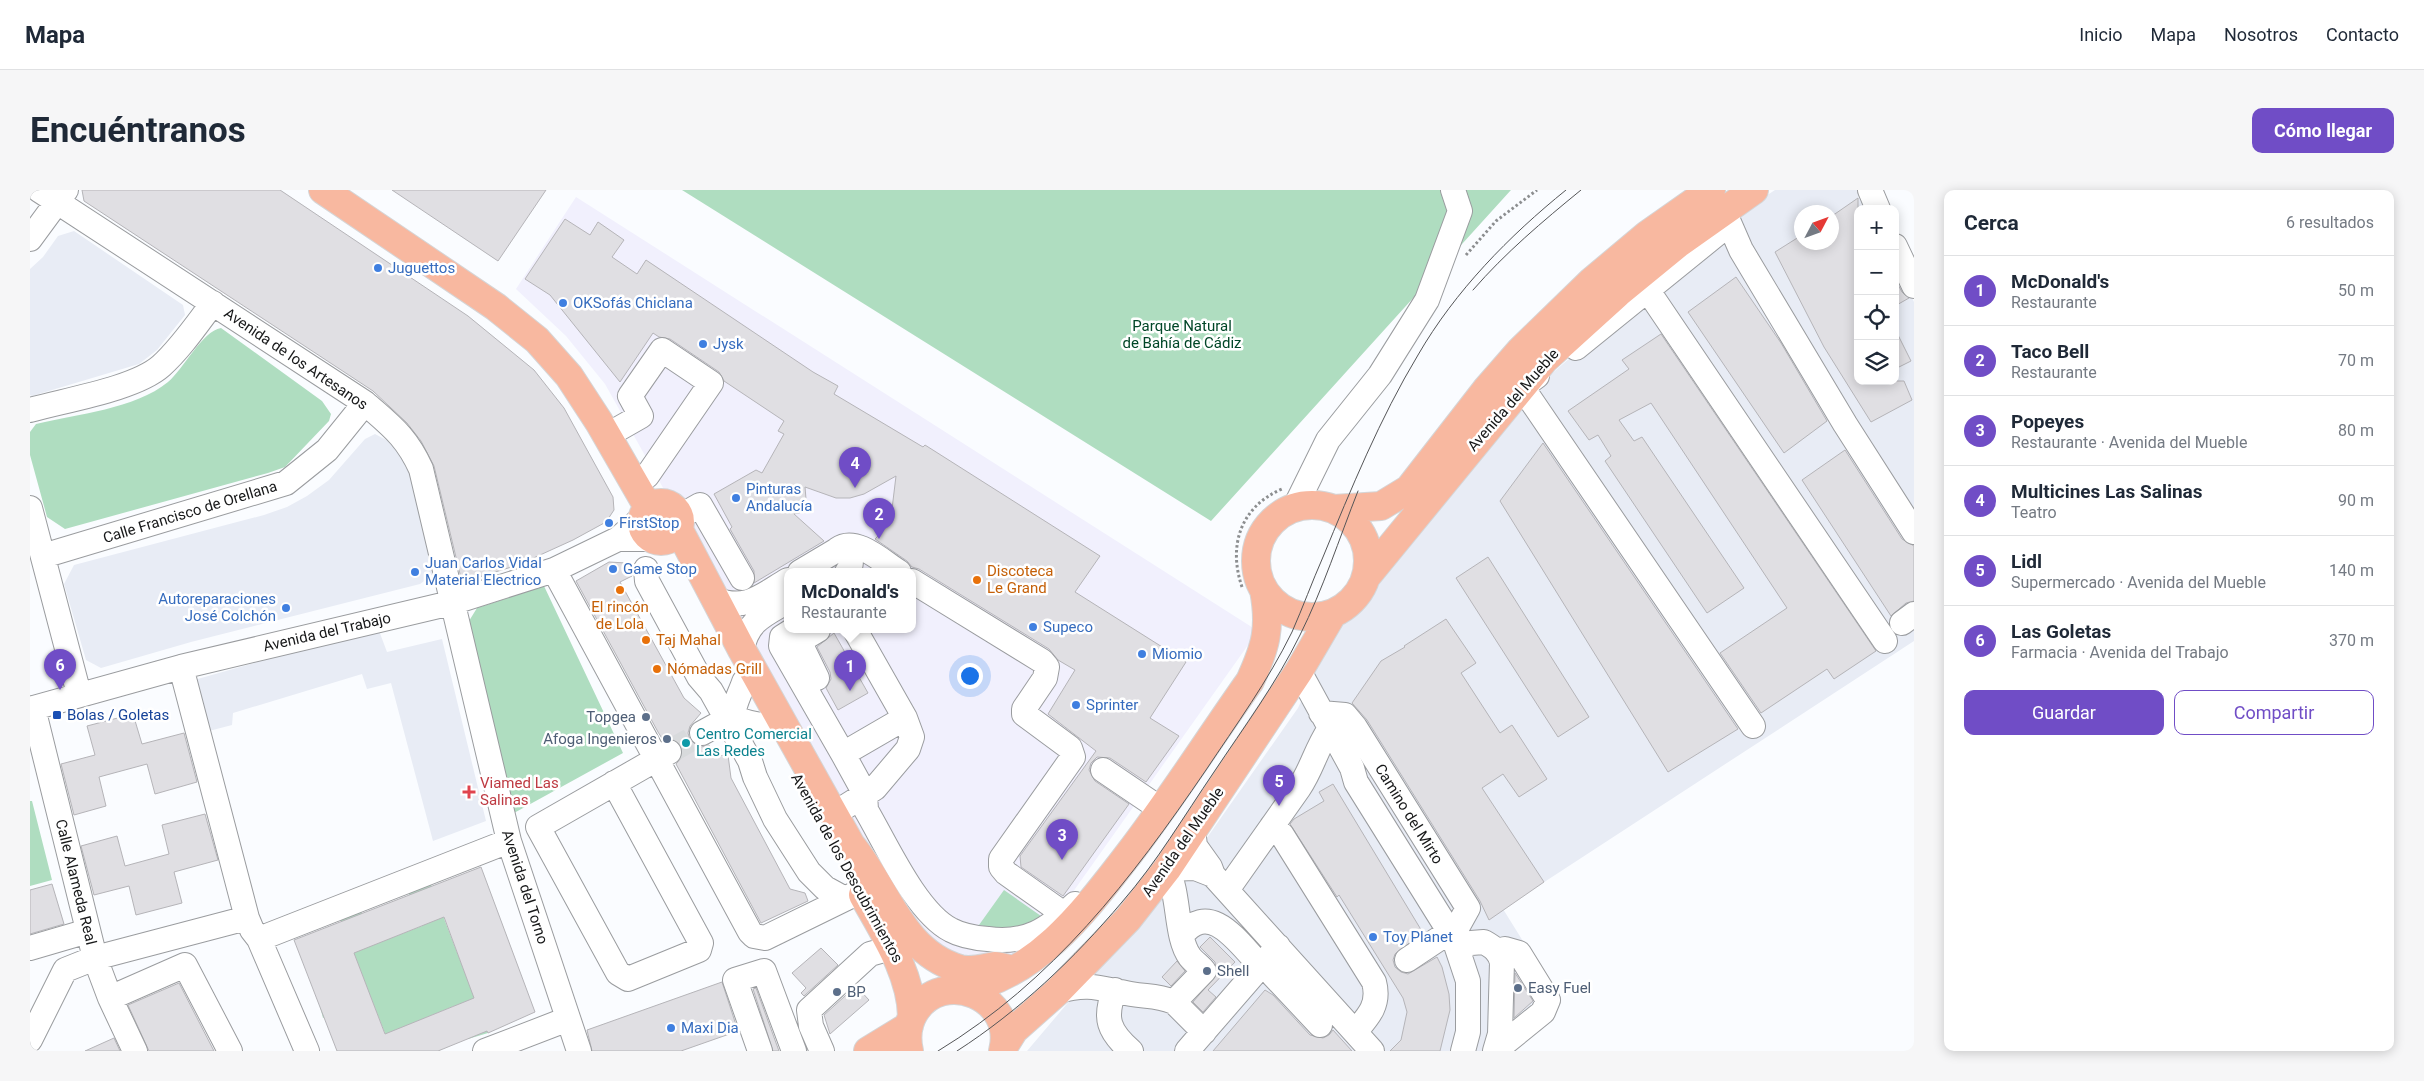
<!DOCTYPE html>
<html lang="es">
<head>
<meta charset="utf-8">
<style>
  body { margin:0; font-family:Roboto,sans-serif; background:#f6f6f7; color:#1f2937 }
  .controls { position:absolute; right:15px; top:15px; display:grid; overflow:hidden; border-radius:10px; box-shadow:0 2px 12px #0003 }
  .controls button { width:45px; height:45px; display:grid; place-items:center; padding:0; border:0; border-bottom:1px solid #e0e1e3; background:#fff; color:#1f2937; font:25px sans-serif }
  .compass { position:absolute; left:1764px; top:15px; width:45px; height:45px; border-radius:50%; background:#fff; box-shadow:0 2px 12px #0003; rotate:49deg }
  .you { position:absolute; left:939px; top:485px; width:18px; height:18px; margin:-12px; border:4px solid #fff; border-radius:50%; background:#1a73e8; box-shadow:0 0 0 8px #1a73e833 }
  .badge { display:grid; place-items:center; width:32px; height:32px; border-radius:50%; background:#704dc6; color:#fff; font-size:16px; font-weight:700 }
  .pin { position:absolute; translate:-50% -41px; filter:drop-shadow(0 1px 2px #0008) }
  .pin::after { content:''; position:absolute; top:26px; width:18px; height:15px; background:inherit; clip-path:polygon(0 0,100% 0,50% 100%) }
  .popup { position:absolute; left:754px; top:378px; width:132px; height:65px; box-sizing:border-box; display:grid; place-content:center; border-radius:10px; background:#fff; filter:drop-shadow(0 1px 4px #0005); font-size:16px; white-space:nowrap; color:#747a83 }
  .popup b { font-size:19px; color:#1f2937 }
  .popup::after { content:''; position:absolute; left:50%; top:100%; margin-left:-10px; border:10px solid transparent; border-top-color:#fff }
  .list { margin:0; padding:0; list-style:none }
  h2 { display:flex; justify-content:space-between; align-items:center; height:65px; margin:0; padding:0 20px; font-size:21px }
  h2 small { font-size:16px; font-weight:400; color:#747a83 }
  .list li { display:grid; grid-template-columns:32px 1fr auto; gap:15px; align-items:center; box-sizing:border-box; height:70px; padding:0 20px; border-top:1px solid #e0e1e3 }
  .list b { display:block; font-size:19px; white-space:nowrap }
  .list p { margin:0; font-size:16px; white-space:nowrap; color:#747a83 }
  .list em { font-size:16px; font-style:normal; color:#747a83 }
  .actions { display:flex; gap:10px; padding:15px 20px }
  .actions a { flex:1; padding:11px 0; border:1px solid #704dc6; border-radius:10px; text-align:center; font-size:18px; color:#704dc6 }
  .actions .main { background:#704dc6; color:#fff }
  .icon { flex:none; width:28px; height:28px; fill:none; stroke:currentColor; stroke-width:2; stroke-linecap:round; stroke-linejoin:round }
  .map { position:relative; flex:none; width:1884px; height:861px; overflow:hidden; border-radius:10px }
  header { display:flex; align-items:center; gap:30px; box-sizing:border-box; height:70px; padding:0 25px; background:#fff; border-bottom:1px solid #e0e1e3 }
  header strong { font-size:24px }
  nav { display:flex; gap:28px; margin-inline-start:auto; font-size:18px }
  .intro { display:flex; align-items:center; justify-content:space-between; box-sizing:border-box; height:120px; padding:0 30px }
  h1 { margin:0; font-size:35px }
  .button { padding:12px 22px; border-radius:10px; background:#704dc6; color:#fff; font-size:18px; font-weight:700 }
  main { display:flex; gap:30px; padding:0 30px }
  aside { flex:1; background:#fff; border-radius:10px; box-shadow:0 2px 12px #0003 }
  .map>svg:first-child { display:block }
  .commercial { fill:#f1f0fd; fill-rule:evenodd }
  .built { fill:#e8ecf5; fill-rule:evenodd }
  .green { fill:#afddc0 }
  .building { fill:#e0dfe3; stroke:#b5b4b8; fill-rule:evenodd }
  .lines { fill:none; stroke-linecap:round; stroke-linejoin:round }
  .minor-tunnel { stroke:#d8dadc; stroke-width:24; stroke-dasharray:24 12; stroke-linecap:butt }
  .minor-casing { stroke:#9a9c9f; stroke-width:26 }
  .major-casing { stroke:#d5d5d6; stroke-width:30 }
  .path { stroke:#8c8e90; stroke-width:3; stroke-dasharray:2.5 2.5; stroke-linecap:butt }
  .minor { stroke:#fff; stroke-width:24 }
  .major { stroke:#f8b8a0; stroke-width:28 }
  .tram { stroke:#545557; stroke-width:1 }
  .shop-dot { fill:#3f7fe0; stroke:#fff; stroke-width:2 }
  .food-dot { fill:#e8710a; stroke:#fff; stroke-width:2 }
  .transit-dot { fill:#1a4fb4; stroke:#fff; stroke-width:2 }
  .service-dot { fill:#5c6f8a; stroke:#fff; stroke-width:2 }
  .culture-dot { fill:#0f9aa8; stroke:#fff; stroke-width:2 }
  .health-dot { fill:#e0444e; stroke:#fff; stroke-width:2 }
  .labels { text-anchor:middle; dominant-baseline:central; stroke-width:5; stroke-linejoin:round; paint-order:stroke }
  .shop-label { font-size:15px; fill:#366cbe; stroke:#fff; text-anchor:start }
  .park-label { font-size:15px; fill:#004627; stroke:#fff }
  .street-label { font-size:15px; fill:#171819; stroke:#fff }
  .food-label { font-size:15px; fill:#c56008; stroke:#fff; text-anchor:start }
  .transit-label { font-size:15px; fill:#164399; stroke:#fff; text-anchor:start }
  .service-label { font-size:15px; fill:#4e5e75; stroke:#fff; text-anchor:start }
  .culture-label { font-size:15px; fill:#0d838f; stroke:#fff; text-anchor:start }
  .health-label { font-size:15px; fill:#be3a42; stroke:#fff; text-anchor:start }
</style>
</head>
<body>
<header>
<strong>Mapa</strong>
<nav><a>Inicio</a><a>Mapa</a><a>Nosotros</a><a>Contacto</a></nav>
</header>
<div class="intro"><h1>Encuéntranos</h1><a class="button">Cómo llegar</a></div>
<main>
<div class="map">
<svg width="1884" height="861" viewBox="0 0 1884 861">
  <rect width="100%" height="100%" fill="#fafcff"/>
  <!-- commercial -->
  <path class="commercial" d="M546 7 1228 441 1006 754 987 764 937 773 878 736 575 194 536 146 486 99ZM758 382H882V440H758Z"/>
  <!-- built -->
  <path class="built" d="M1745 0H1833L1841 19H1828V191H1865V71L1884 112V451L1473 719 1531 812 1476 861H997L1174 652 1268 518 1299 452 1505 198 1704 27ZM1772 22H1802V52H1772Z
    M44 41 153 115 155 125 127 160 109 174 2 206 0 205V79L13 67 28 46Z
    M345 244 362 253 378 274 405 383 390 394 161 452 71 478 56 470 34 394 44 375 234 325 257 317 277 306 299 290 335 249Z
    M348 438 357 462 412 449 456 631 403 651 361 493 337 499 332 484 203 523 202 535 179 541 164 490Z"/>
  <!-- green -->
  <path class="green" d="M652 0H1481L1181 331Z
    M191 138 292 211 301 224 299 231 255 277 238 283 35 339 17 327 0 265V242L6 234C47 224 105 219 138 192 153 180 172 141 191 138Z
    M514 396 593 563 484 623 439 431 447 418Z
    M0 611H2L22 690 0 696Z
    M400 692 458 843 438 849 424 816 376 836 362 861 341 808 293 828 289 813 336 795 310 729 331 721 345 754 392 736 378 702Z
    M974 700 1011 726C995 742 970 739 949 735Z"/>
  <!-- building -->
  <path class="building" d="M52 0H250L438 126 504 180 534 218 583 307 584 320 576 332 543 350 488 375 436 391 431 388 404 276 391 251 377 233 343 201 54 11Z
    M362 0H516L468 71Z
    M1828 8V191H1874L1882 210 1841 232 1794 157 1745 62 1772 45V52H1802V26Z
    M535 29 560 45 568 32 594 50 582 67 607 84 616 70 783 182 808 196 804 204 893 257 895 255 1070 366 1045 402 1156 472 1120 528 1149 546 1116 592 1080 568 1067 567 1061 573 1059 580 1065 591 1099 614 1033 706 991 677 990 666 1066 561 1018 524 1045 480 1028 470 1019 459 889 379 882 377 877 371 845 349 853 341 862 319 866 286 834 304 820 308H806L775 297 777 321 764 324 794 351 724 393V381L700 339 702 337 684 304 726 280 732 283 754 244 748 241 754 231 694 191 689 182 640 149 629 147 623 143 590 192 520 105 495 89Z
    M1706 87 1751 153 1797 231 1754 263 1658 122Z
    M1865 89 1872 102 1879 108 1865 116Z
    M1865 139 1881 171 1865 179Z
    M1631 144 1846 461 1804 489 1797 479 1731 523 1690 463 1757 418 1621 213 1589 230 1604 251 1612 247 1714 398 1677 423 1575 271 1581 266 1568 245 1559 250 1538 221 1599 179 1592 170Z
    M1513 253 1708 539 1638 582 1470 311Z
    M1815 260 1872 349 1884 356V411L1876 413 1861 426 1772 290Z
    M1458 367 1559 527 1528 547 1426 388Z
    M579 372 596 373 602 386 590 392 654 508 671 523 660 536 658 543 660 550 671 557 679 555 685 566 698 565 701 588 760 699 775 703 778 711 731 733 646 574 651 568V556L645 550H633L628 542 546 391Z
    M1416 429 1446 473 1431 483 1470 543 1482 535 1517 589 1489 607 1473 584 1452 598 1514 692 1459 730 1450 711 1337 530 1322 513 1351 471 1375 457 1374 456Z
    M804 443 838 503 808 520 796 498 801 489 800 482 787 457Z
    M103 524 112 554 154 543 167 592 125 604 117 574 69 587 76 616 44 625 31 574 65 565 57 536Z
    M1303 594 1393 743 1365 764 1363 770 1365 777 1371 782 1378 784 1407 767 1412 777 1419 804 1420 820 1410 861H1360L1371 850 1377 822 1373 808 1309 705 1307 707 1260 634 1264 629 1294 611 1289 602Z
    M175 624 188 670 144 682 152 713 106 725 99 696 64 705 51 656 87 646 95 676 139 664 132 635Z
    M451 677 505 822 458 843 457 841 408 861H307L264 750ZM414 727 444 808 355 844 324 763Z
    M22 694 34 734 0 744V700Z
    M1180 747 1205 772 1178 800 1186 807 1173 822 1163 812 1187 784 1185 772 1170 757Z
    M791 758 808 775 774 806 771 803 776 798 762 783Z
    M1147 771 1155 781 1141 796 1132 787Z
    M1485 783 1503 811 1484 828Z
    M692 792 708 841 651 861H562L557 840Z
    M149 793 184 861H119L98 815Z
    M826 796 839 810 800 844 794 825Z
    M726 798 749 861H743L723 799Z
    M1235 800 1243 805 1280 845 1293 848 1299 845 1303 840 1322 861H1183Z
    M84 848 90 861H55Z"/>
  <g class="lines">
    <!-- minor-tunnel -->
    <path class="minor-tunnel" d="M639 562 672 543"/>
    <!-- minor casing -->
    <g class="minor-casing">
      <path id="minor" d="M9 0 335 213C361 236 376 246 391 279L479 651 549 861
        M1840 0 1848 19
        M1694 21 1711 60 1815 234 1884 342
        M0 49 36 0
        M1865 56 1884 96
        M1608 86 1855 451
        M1546 158 1699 34
        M1507 186 1492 197 1723 536
        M0 220C35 210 105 199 131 176 151 158 167 134 183 113
        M590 238 611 226 600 206 632 160 681 193 617 286
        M1265 317 1298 250 1350 185 1397 110 1430 21 1423 0
        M0 318 49 504
        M649 327 670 315 712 388
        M588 349H621
        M808 359C826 346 853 372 869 382
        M13 366 256 293 297 260 335 213
        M616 379 617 391 669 487 681 501 720 571 725 587 745 629 779 682 795 698 815 709
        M524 380 720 742 724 746 735 748 831 701
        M770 382 807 360C820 361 825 372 817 382
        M882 391 1012 471 1017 477 1015 488 994 519V524L1040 558 1043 567 971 669V677L976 683 1034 724
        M685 409C716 422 732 405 758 390
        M1872 433 1884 424
        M763 440 752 447 751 456 813 564 875 528
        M712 460C717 431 734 425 758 411
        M151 477 217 728 222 740 229 749 277 861
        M1269 481 1322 578 1326 592 1424 749 1438 791V842L1433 861
        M787 488 771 455 773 449 788 440
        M3 518 65 768 80 808 105 861
        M0 519 151 477 421 413 524 380 588 349 612 328
        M1291 523 1315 525 1325 537 1438 718 1428 736 1377 770
        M703 526C714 534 726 533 739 537
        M703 526C704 513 710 504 714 492
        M672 543 703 526
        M813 564 835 604 836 620C856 654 886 722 921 740 932 746 945 748 958 749 997 754 1017 740 1045 714
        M1073 580 1132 620
        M584 593 671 753 669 760 598 789 588 783 508 637 639 562
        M804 624 845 598 878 559 882 547 875 528 825 440
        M1242 636 1252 645 1344 792C1350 814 1339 826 1325 842
        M1163 639 1165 656 1180 677 1183 685 1342 861
        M1197 700 1269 598C1282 579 1286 559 1299 540
        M1152 745C1181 709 1209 754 1230 775
        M229 749 479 651
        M0 758 58 741
        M1428 759 1441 753 1454 752C1463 757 1469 761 1472 772L1470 844 1465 861
        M1258 768 1243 785 1290 835
        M1085 800C1073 828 1079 842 1101 861
        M1028 801C1061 792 1070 799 1101 804 1119 807 1126 805 1144 812L1174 781C1170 776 1164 772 1160 767 1145 747 1150 704 1137 679L1165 678 1183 685
        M80 808 155 775 200 861
        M1144 812 1174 842
        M0 850 35 780 65 768 217 728
        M1466 860 1513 822 1518 810 1489 763 1475 759 1467 761
        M455 861 538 829
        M730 861 705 790 734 781 764 861
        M792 861 781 836 779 820 840 764 861 758
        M1157 861 1248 756"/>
    </g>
    <!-- major casing -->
    <g class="major-casing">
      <path id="major" d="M293 0 466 117 507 150 539 186 569 232 618 317
        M612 332a19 19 0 1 1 38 0a19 19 0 1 1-38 0Z
        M1226 371a56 56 0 1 1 112 0a56 56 0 1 1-112 0Z
        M1304 319 1351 316 1379 299 1456 200 1491 160 1561 92 1617 45 1681 0
        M649 340 712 460 821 655C857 697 870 762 930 779 942 782 953 778 965 776 970 776 977 779 983 780
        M1336 387 1514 170 1588 103 1649 53 1724 0
        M833 705C854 743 881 783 882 826
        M932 800C1007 785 1054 722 1098 665 1141 609 1179 549 1220 491 1236 456 1241 438 1234 400
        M974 856 984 840 1028 801 1098 729 1137 679 1269 481 1303 423
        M838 861 879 836
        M879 861C876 848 877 835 884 823 912 776 987 807 973 861"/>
    </g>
    <!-- path -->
    <path class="path" d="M1436 65 1466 31 1507 0
      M1212 397C1198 356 1210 317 1252 299"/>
    <!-- minor -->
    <use href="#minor" class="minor"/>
    <!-- major -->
    <use href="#major" class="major"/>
    <!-- tram -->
    <path class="tram" d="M1443 100C1475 63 1513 31 1551 0
      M908 861C1023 791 1101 690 1176 580 1206 535 1238 491 1262 442 1273 417 1282 392 1293 367 1321 299 1350 228 1388 165 1425 101 1479 46 1536 0
      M927 861C989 821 1044 769 1092 712 1127 672 1154 626 1184 582 1214 537 1246 494 1270 445 1293 399 1309 349 1328 301"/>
  </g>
  <!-- markers -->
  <g class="shop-dot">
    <circle cx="348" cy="78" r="5"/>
    <circle cx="533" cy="113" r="5"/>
    <circle cx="673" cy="154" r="5"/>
    <circle cx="706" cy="308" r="5"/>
    <circle cx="579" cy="333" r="5"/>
    <circle cx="583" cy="379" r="5"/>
    <circle cx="385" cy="382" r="5"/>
    <circle cx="256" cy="418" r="5"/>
    <circle cx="1003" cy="437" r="5"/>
    <circle cx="1112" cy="464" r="5"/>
    <circle cx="1046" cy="515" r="5"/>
    <circle cx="1343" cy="747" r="5"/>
    <circle cx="641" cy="838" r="5"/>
  </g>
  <g class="food-dot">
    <circle cx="947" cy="390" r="5"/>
    <circle cx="590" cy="400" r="5"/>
    <circle cx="616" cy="450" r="5"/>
    <circle cx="627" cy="479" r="5"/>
  </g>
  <rect class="transit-dot" x="22" y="520" width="10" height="10" rx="2.5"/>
  <g class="service-dot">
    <circle cx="616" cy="527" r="5"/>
    <circle cx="637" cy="549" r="5"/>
    <circle cx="1177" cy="781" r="5"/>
    <circle cx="1488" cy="798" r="5"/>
    <circle cx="807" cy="802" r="5"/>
  </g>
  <circle class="culture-dot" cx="656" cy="553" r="5"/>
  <path class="health-dot" d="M436.5 594.5h5v5h5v5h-5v5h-5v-5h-5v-5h5z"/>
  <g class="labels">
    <!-- shop labels -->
    <g class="shop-label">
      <text x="358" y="78">Juguettos</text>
      <text x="543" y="113">OKSofás Chiclana</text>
      <text x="683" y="154">Jysk</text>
      <text x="716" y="299">Pinturas<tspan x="716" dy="17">Andalucía</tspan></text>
      <text x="589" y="333">FirstStop</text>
      <text x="395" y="373">Juan Carlos Vidal<tspan x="395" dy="17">Material Electrico</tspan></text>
      <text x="593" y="379">Game Stop</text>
      <text x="246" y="409" text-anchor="end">Autoreparaciones<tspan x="246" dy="17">José Colchón</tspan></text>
      <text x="1013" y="437">Supeco</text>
      <text x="1122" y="464">Miomio</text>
      <text x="1056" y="515">Sprinter</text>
      <text x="1353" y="747">Toy Planet</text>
      <text x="651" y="838">Maxi Dia</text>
    </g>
    <!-- park labels -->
    <g class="park-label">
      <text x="1152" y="136">Parque Natural<tspan x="1152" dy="17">de Bahía de Cádiz</tspan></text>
    </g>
    <!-- street labels -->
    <g class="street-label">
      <text transform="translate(266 169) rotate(34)">Avenida de los Artesanos</text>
      <text transform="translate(1483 210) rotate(-49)">Avenida del Mueble</text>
      <text transform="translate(160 322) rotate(-17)">Calle Francisco de Orellana</text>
      <text transform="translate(297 442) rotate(-13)">Avenida del Trabajo</text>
      <text transform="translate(1379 624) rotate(58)">Camino del Mirto</text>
      <text transform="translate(1153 652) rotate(-55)">Avenida del Mueble</text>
      <text transform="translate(817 678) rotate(61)">Avenida de los Descubrimientos</text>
      <text transform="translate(46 692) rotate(76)">Calle Alameda Real</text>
      <text transform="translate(495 697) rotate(72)">Avenida del Torno</text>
    </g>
    <!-- food labels -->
    <g class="food-label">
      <text x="957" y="381">Discoteca<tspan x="957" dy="17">Le Grand</tspan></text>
      <text x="590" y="417" text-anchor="middle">El rincón<tspan x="590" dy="17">de Lola</tspan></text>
      <text x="626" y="450">Taj Mahal</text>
      <text x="637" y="479">Nómadas Grill</text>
    </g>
    <!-- transit labels -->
    <g class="transit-label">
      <text x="37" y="525">Bolas / Goletas</text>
    </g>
    <!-- service labels -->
    <g class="service-label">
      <text x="606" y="527" text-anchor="end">Topgea</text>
      <text x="627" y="549" text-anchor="end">Afoga Ingenieros</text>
      <text x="1187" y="781">Shell</text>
      <text x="1498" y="798">Easy Fuel</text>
      <text x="817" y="802">BP</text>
    </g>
    <!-- culture labels -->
    <g class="culture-label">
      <text x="666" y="544">Centro Comercial<tspan x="666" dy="17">Las Redes</tspan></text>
    </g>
    <!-- health labels -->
    <g class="health-label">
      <text x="450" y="593">Viamed Las<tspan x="450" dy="17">Salinas</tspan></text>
    </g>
  </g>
</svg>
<div class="controls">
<button>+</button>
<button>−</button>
<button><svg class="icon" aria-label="locate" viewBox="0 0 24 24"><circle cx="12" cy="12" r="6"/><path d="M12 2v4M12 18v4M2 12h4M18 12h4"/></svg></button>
<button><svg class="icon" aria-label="layers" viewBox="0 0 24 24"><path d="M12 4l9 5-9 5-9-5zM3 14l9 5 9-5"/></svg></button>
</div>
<svg class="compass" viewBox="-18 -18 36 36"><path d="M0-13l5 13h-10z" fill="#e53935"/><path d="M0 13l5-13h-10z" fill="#747a83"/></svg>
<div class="you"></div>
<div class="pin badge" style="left:820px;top:501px">1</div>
<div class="popup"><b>McDonald's</b>Restaurante</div>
<div class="pin badge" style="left:849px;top:349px">2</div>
<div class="pin badge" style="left:1032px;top:670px">3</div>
<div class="pin badge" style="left:825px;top:298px">4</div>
<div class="pin badge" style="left:1249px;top:616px">5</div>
<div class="pin badge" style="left:30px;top:500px">6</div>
</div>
<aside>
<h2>Cerca<small>6 resultados</small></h2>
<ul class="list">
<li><span class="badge">1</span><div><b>McDonald's</b><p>Restaurante</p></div><em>50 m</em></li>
<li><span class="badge">2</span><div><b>Taco Bell</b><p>Restaurante</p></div><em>70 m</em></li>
<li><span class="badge">3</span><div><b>Popeyes</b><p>Restaurante · Avenida del Mueble</p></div><em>80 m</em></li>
<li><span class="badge">4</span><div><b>Multicines Las Salinas</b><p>Teatro</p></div><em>90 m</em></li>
<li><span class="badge">5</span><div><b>Lidl</b><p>Supermercado · Avenida del Mueble</p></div><em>140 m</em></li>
<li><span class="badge">6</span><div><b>Las Goletas</b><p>Farmacia · Avenida del Trabajo</p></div><em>370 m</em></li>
</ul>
<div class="actions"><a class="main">Guardar</a><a>Compartir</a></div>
</aside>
</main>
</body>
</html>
